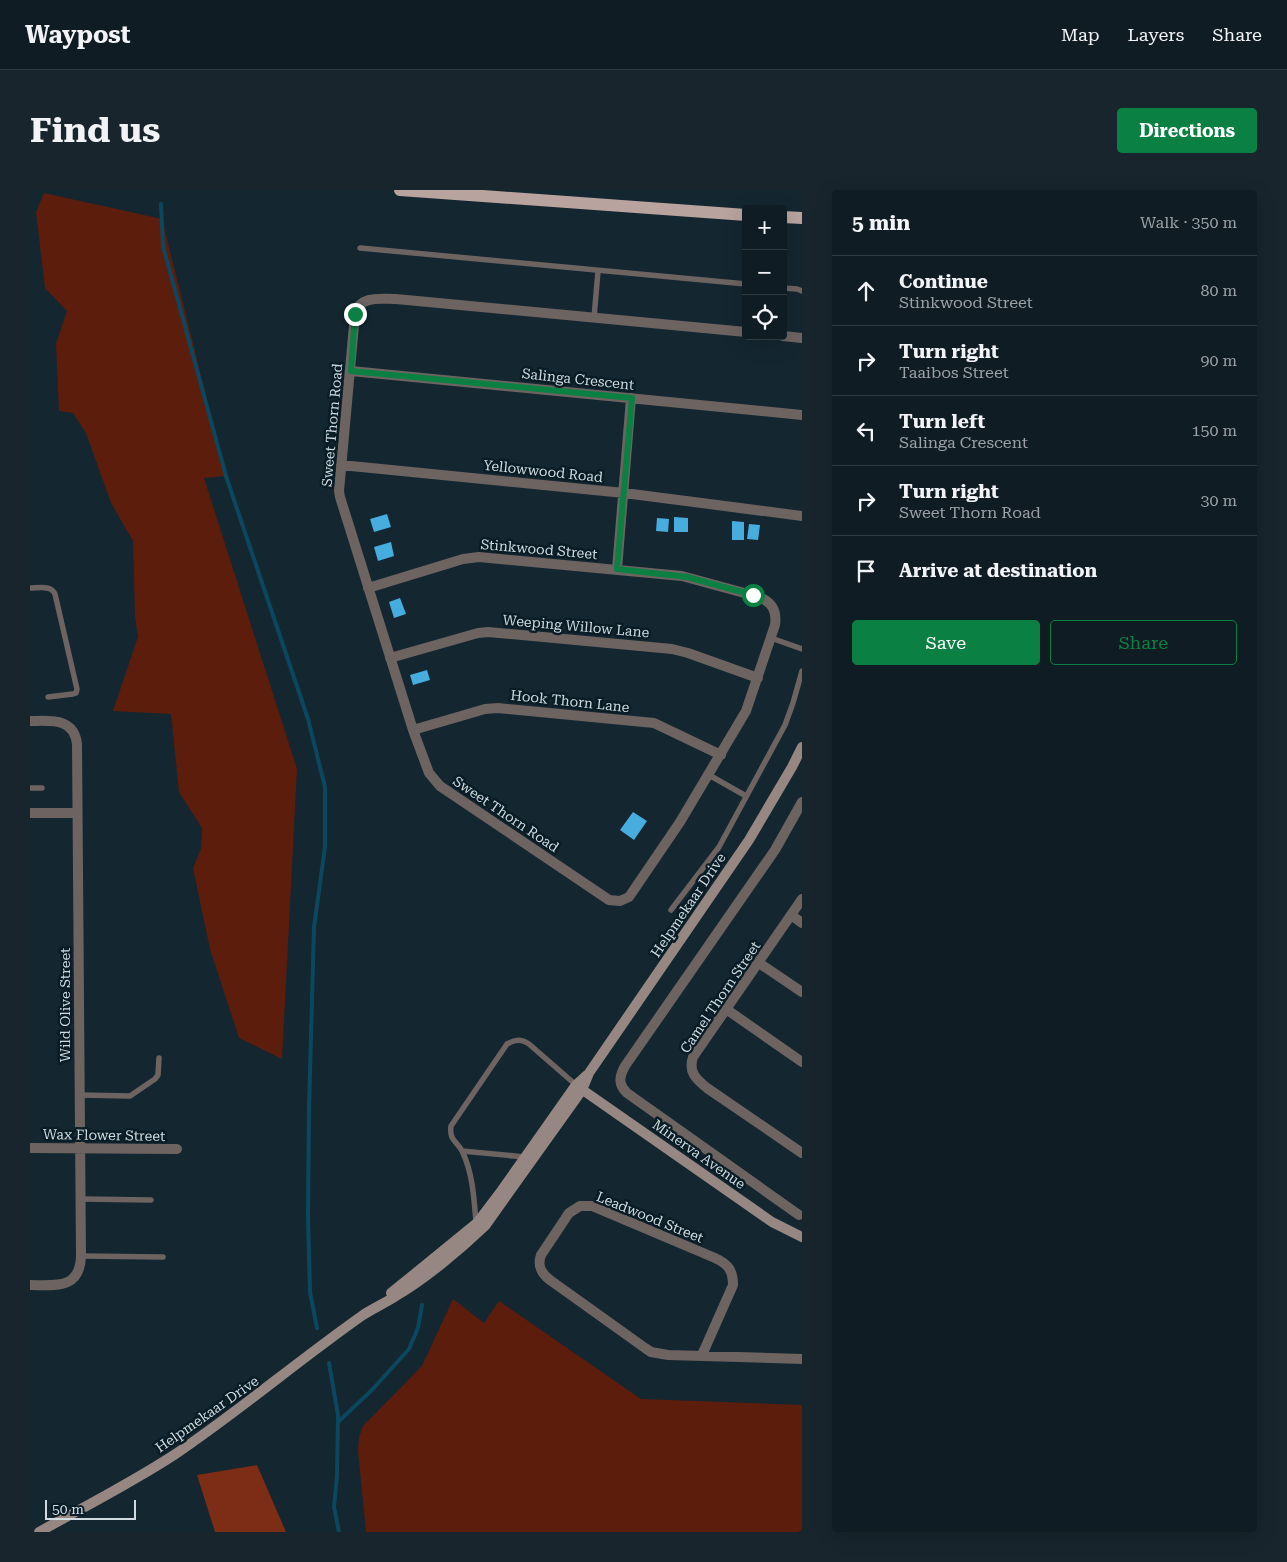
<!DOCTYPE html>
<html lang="en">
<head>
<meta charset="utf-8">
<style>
  body { margin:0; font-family:"Roboto Serif",serif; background:#18252c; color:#f1f3f6 }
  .controls { position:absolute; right:15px; top:15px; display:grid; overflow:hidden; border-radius:5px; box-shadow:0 5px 20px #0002 }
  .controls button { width:45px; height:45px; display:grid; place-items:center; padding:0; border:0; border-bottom:1px solid #2f3a41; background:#0f1c24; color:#f1f3f6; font:25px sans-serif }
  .scale { position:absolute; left:15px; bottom:12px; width:91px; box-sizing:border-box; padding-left:5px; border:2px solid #d0dbe1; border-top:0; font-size:14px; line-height:18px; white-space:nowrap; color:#d0dbe1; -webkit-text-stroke:4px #0a1d26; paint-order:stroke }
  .stop { position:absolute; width:15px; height:15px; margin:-11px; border:4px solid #0b8043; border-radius:50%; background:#fff }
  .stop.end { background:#0b8043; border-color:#fff; box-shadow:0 1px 5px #0008 }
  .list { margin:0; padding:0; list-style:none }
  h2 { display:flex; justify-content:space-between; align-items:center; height:65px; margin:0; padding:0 20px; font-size:21px }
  h2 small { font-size:16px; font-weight:400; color:#9ba1a6 }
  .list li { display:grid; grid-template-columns:32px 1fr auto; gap:15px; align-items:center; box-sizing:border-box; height:70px; padding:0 20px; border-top:1px solid #2f3a41 }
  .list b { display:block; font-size:19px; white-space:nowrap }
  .list p { margin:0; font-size:16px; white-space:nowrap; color:#9ba1a6 }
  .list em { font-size:16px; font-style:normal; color:#9ba1a6 }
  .actions { display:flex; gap:10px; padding:15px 20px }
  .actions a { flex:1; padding:11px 0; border:1px solid #0b8043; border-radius:5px; text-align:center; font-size:18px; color:#0b8043 }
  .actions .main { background:#0b8043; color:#fff }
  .icon { flex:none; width:28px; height:28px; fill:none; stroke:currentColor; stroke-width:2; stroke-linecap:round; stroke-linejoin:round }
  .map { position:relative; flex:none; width:772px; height:1342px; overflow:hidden; border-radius:5px }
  header { display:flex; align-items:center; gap:30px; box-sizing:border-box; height:70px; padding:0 25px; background:#0f1c24; border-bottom:1px solid #2f3a41 }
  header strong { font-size:24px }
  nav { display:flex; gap:28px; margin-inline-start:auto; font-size:18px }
  .intro { display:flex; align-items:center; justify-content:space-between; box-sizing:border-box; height:120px; padding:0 30px }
  h1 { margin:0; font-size:35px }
  .button { padding:12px 22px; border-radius:5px; background:#0b8043; color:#fff; font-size:18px; font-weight:700 }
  main { display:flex; gap:30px; padding:0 30px }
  aside { flex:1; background:#0f1c24; border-radius:5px; box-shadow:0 5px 20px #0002 }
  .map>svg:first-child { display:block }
  .green { fill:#5c1d0c }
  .forest { fill:#7d2c15 }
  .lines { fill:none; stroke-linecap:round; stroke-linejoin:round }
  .stream { stroke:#0c4760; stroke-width:4 }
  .building { fill:#46adde }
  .lane { stroke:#6d6361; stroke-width:5.5 }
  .street { stroke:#6d6361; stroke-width:10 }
  .secondary { stroke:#978783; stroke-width:10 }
  .primary { stroke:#b8a39e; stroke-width:12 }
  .route { stroke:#0b8043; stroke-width:6 }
  .labels { text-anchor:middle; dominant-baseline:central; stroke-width:5; stroke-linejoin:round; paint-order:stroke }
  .street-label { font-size:14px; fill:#d0dbe1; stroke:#0a1d26 }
</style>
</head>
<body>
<header>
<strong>Waypost</strong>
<nav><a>Map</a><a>Layers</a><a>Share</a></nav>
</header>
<div class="intro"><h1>Find us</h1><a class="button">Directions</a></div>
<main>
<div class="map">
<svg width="772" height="1342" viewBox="0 0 772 1342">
  <rect width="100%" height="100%" fill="#142630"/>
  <!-- green -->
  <path class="green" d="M14 3 132 29 196 286 174 288 267 579 252 869 209 848 180 759 163 678 171 659 172 638 149 602 141 524 83 521 108 447 105 426 103 351 81 313 56 243 43 223 29 221 26 154 37 121 15 98 6 22Z
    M423 1109 454 1133 469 1111 611 1209 772 1215V1342H336L328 1261 329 1248 333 1236 392 1176Z"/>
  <!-- forest -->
  <path class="forest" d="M227 1275 256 1342H185L167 1285Z"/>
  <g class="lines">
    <!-- stream -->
    <path class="stream" d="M131 14 133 56 196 286 278 529 295 597V657L284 737 279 918 278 1027 280 1102 287 1138
      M299 1173 308 1225 307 1286 304 1317 309 1342
      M308 1232 342 1200 379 1159 388 1138 392 1115"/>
  </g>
  <!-- building -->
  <path class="building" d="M357 324 361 337 344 342 340 329Z
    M644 327 658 328V342H644Z
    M627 328 639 329 638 342 626 341Z
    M702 331 714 332V350H702Z
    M719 334 730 335 728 350 717 349Z
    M361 352 364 366 348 371 344 357Z
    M370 408 376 424 364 428 359 412Z
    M397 480 400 490 383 495 380 485Z
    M603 622 617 631 604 650 590 640Z"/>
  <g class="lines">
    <!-- lane -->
    <path class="lane" d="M330 58 716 94
      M753 98 767 99 772 101
      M564 128 568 81
      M0 398C9 398 21 395 25 404L47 499 46 503 43 504 18 507
      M741 448 772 459
      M679 585 716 606
      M0 598H12
      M641 720 689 657 755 535 763 513 772 481
      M49 905 100 906 125 889 128 885 129 868
      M432 961 495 967
      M50 1009 121 1010
      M446 1032C444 1009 443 985 433 963 428 951 419 952 421 936L477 854C486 849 491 849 499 854L546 895
      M51 1066 133 1067"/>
    <!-- street -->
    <path class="street" d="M753 146 772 148
      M321 181 772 225
      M311 275 594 303 772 326
      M587 379 601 208
      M338 398 433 369 449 367 652 386 729 407C742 412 747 421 745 435L716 521 650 632 599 707 590 711 579 710 410 596 399 583 383 540 310 307 309 301 325 124C330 105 351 109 366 109L716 142
      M360 468 448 443 458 442 642 459 658 463 728 488
      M0 531C20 531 44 527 47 554L51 1066C50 1100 25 1095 0 1095
      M383 540 455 519 468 518 624 533 691 565
      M0 623H47
      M772 709 663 867C658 882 666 889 677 898L772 963
      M761 725 772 733
      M729 773 772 802
      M696 819 772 872
      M0 958 147 959
      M769 1025 597 903C588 894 589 887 595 876L745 660 772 612
      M672 1165 703 1095C703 1080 698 1074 685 1068L562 1016H550L539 1023 511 1065C507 1076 511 1083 520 1090L615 1158 621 1162 638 1165 772 1169"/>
    <!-- secondary -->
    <path class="secondary" d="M547 896 742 1032 772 1047
      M361 1103 447 1033 472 1000 546 895 557 885
      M9 1342C54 1317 101 1293 144 1265 209 1221 269 1170 333 1125 344 1118 355 1113 366 1106 395 1089 430 1060 455 1036L552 900 559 883 719 650 762 577 772 557"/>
    <!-- primary -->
    <path class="primary" d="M370 0 716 25
      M753 27 772 28"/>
  </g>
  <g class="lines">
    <!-- route -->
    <path class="route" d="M325 124 321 181 602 208 587 379 657 387 723 405"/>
  </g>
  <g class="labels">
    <!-- street labels -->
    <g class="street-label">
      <text transform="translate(548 189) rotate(6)">Salinga Crescent</text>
      <text transform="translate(302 235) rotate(-85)">Sweet Thorn Road</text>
      <text transform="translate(513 281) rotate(6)">Yellowwood Road</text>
      <text transform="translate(509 359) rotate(5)">Stinkwood Street</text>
      <text transform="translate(546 436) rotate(5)">Weeping Willow Lane</text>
      <text transform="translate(540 511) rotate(6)">Hook Thorn Lane</text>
      <text transform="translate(476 624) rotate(34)">Sweet Thorn Road</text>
      <text transform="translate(658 715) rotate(-56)">Helpmekaar Drive</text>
      <text transform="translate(690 807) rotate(-56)">Camel Thorn Street</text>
      <text transform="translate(35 815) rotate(-90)">Wild Olive Street</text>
      <text transform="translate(74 945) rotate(1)">Wax Flower Street</text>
      <text transform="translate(669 964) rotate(35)">Minerva Avenue</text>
      <text transform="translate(620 1027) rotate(22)">Leadwood Street</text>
      <text transform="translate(177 1224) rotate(-35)">Helpmekaar Drive</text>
    </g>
  </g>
</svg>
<div class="controls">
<button>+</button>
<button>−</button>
<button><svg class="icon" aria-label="locate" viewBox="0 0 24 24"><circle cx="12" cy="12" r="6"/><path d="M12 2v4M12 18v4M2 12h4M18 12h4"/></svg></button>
</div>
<div class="scale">50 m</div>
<div class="stop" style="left:723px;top:405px"></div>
<div class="stop end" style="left:325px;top:124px"></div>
</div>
<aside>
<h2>5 min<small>Walk · 350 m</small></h2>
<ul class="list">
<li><svg class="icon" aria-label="ahead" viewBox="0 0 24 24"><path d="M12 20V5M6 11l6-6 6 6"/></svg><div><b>Continue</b><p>Stinkwood Street</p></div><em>80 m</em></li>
<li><svg class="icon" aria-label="right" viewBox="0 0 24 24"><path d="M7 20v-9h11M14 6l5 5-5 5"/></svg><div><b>Turn right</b><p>Taaibos Street</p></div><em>90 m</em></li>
<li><svg class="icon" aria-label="left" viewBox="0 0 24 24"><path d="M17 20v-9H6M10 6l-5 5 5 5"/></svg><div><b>Turn left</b><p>Salinga Crescent</p></div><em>150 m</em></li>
<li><svg class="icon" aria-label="right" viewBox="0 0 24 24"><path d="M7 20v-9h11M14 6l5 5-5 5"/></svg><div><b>Turn right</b><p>Sweet Thorn Road</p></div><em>30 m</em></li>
<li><svg class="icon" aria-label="arrive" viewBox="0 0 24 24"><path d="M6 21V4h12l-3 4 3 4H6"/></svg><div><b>Arrive at destination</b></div></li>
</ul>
<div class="actions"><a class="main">Save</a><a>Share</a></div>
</aside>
</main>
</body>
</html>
